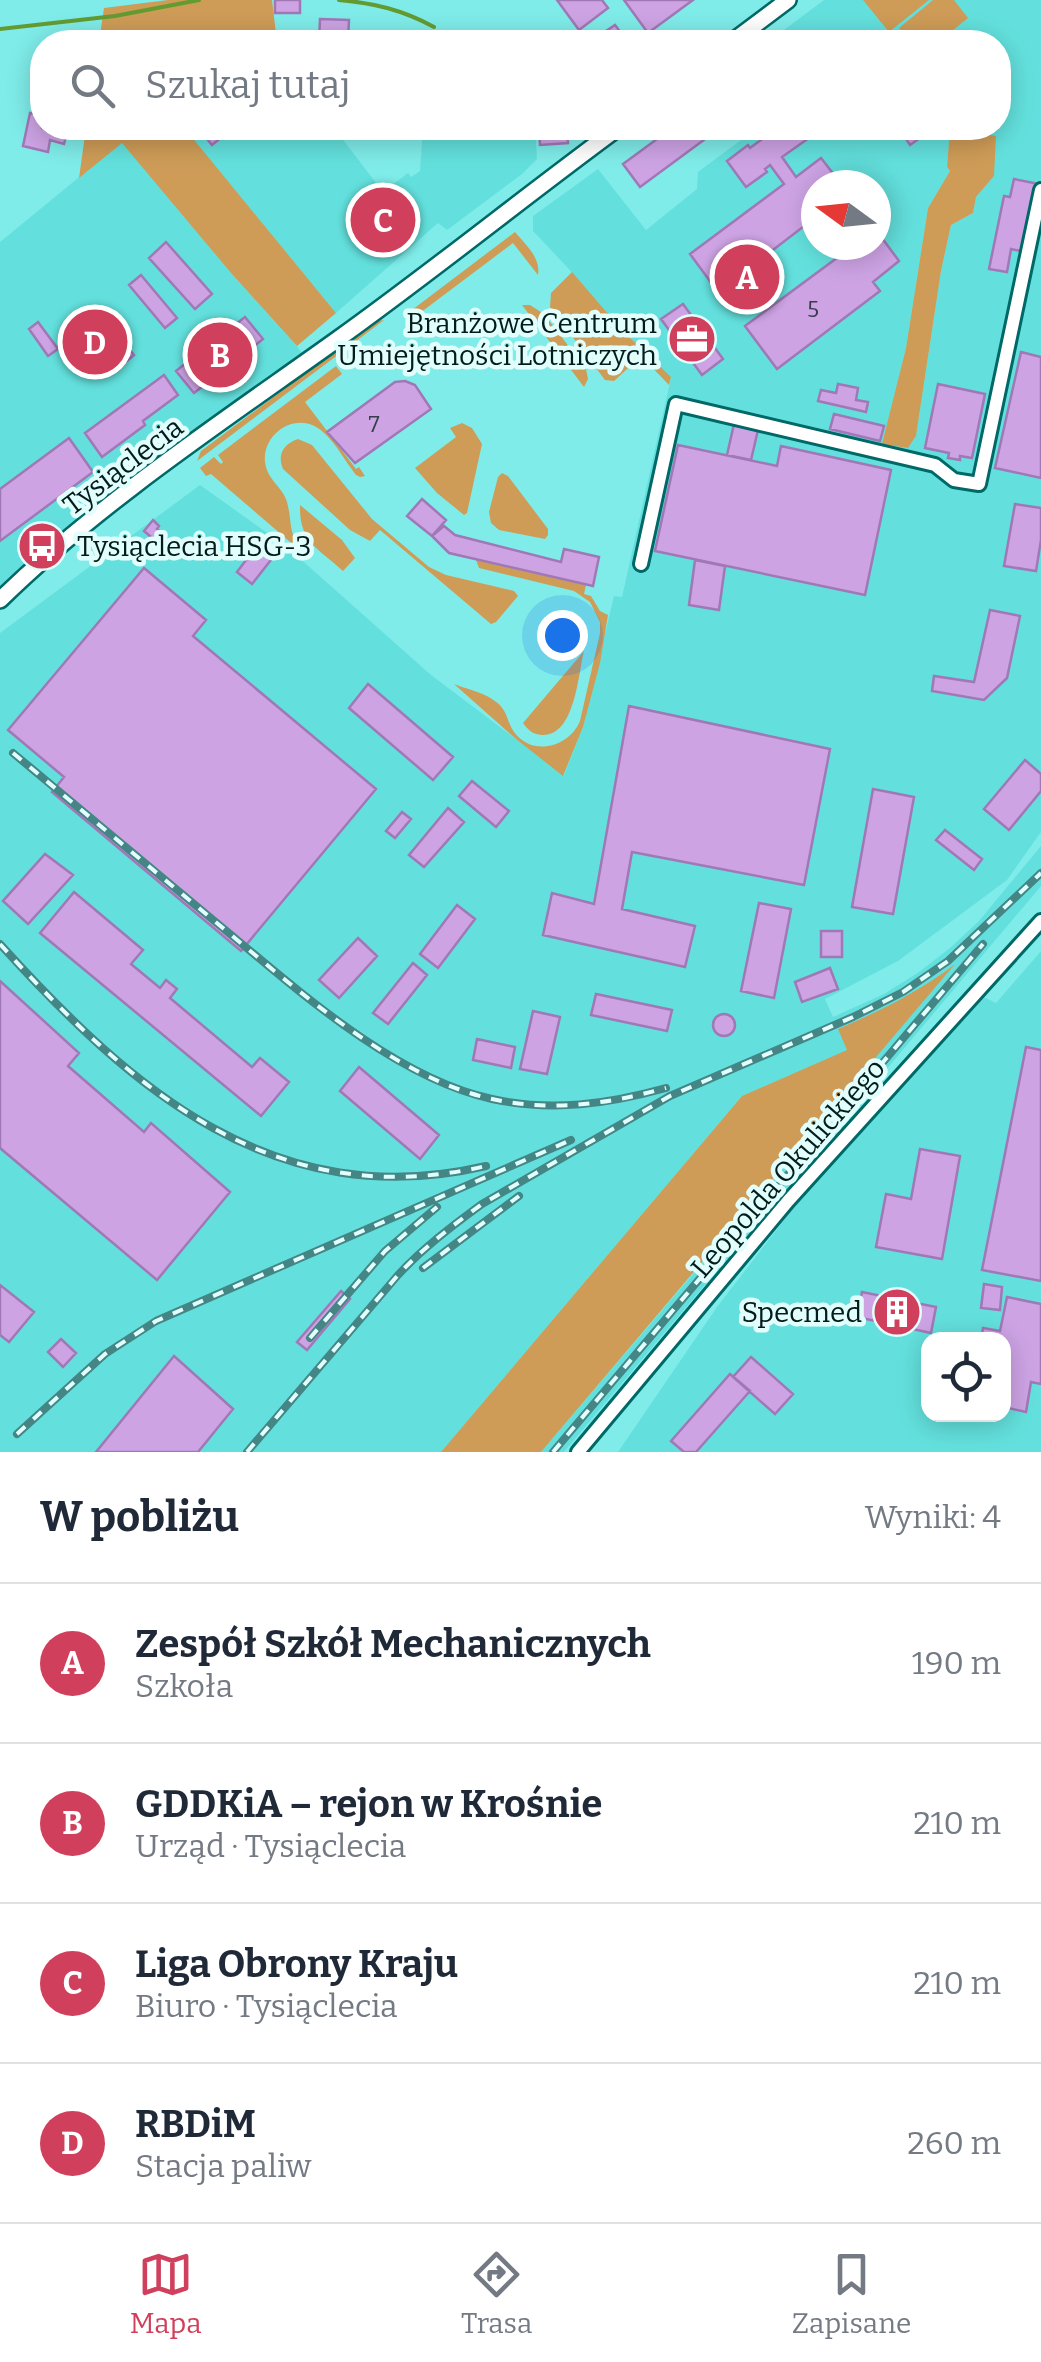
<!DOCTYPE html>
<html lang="pl">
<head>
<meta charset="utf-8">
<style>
  body { margin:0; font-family:Bitter,serif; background:#f6f6f7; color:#1f2937 }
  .controls { position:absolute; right:30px; bottom:30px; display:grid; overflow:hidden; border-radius:20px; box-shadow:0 5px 25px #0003 }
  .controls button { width:90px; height:90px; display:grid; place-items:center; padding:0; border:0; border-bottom:2px solid #e0e1e3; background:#fff; color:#1f2937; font:50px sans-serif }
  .compass { position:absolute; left:801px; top:170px; width:90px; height:90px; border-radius:50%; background:#fff; box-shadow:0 5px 25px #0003; rotate:285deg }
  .you { position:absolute; left:562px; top:635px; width:35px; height:35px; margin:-25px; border:8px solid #fff; border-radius:50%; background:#1a73e8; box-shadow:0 0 0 15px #1a73e833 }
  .badge { display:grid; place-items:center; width:65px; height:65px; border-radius:50%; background:#d0405c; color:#fff; font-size:32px; font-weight:700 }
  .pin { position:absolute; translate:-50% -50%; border:5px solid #fff; box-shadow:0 2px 10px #0006 }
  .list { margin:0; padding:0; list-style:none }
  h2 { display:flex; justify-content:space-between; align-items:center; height:130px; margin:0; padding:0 40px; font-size:42px }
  h2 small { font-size:32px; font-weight:400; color:#747a83 }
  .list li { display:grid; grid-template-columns:65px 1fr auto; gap:30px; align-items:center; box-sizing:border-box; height:160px; padding:0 40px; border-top:2px solid #e0e1e3 }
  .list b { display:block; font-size:38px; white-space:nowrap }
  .list p { margin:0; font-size:32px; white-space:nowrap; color:#747a83 }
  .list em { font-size:32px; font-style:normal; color:#747a83 }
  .icon { flex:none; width:55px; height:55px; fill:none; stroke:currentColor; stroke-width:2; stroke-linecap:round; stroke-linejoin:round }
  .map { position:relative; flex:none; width:1041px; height:1452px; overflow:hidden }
  .search { position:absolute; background:#fff; box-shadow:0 5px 25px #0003; left:30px; right:30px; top:30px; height:110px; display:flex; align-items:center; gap:25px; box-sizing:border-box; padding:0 35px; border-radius:40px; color:#747a83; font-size:38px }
  .sheet { height:770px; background:#fff }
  nav { display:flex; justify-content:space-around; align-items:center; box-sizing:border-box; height:140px; border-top:2px solid #e0e1e3; background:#fff; font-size:28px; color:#747a83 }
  nav a { display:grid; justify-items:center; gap:5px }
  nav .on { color:#d0405c }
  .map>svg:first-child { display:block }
  .built { fill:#63e0dd; fill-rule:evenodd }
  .green { fill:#ce9c57 }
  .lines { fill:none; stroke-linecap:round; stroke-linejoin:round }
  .stream { stroke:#639b31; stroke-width:4 }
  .building { fill:#cda3e4; stroke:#a078b6; stroke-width:2.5 }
  .minor-casing { stroke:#006968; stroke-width:18 }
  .tertiary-casing { stroke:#006968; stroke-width:20 }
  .minor { stroke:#fff; stroke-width:12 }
  .tertiary { stroke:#fff; stroke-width:15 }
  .rail-casing { stroke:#438685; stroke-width:8 }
  .rail { stroke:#e1fefd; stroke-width:4; stroke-dasharray:11; stroke-linecap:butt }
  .labels { text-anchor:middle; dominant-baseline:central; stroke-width:9; stroke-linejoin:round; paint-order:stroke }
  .number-label { font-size:22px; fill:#363d4d }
  .poi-label { font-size:28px; fill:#031b1b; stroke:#e1fefd; text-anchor:end }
  .street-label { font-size:28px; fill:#031b1b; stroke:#e1fefd }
</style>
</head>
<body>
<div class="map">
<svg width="1041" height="1452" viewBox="0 0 1041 1452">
  <rect width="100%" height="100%" fill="#7fece9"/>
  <!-- built -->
  <path class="built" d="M824 0H1041V832L1007 880 898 961 825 999 833 1017 884 994 919 972 950 948 979 921 1041 846V886L564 1452H541L735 1225 949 968 924 988 889 1007 839 1029 848 1050 742 1096 441 1452H0V633L200 485 287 547 431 675 564 775 583 727 614 596 622 597 671 378 622 330 567 267 533 231V216L598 169 646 230 697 189 698 172 741 140 734 129 737 128H950L947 167 950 171 928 208 906 348 883 444 908 448 916 436 941 271 951 225 973 213 976 197 994 176 970 132 971 128H998V42H988L990 32 981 42H768ZM816 185H876V245H816Z
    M188 128H334L383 192 408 173 411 177 420 171 423 128H535L537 159 522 174 447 230 438 223 336 313 185 130Z
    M122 142 231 273 297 346 306 359 0 600V242Z
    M1041 951V1452H618L717 1307 798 1202 982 996 996 1003ZM928 1340H1004V1414H928Z"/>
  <!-- green -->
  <path class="green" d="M168 0H272L277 42H99L104 8Z
    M863 0H929L889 32Z
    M933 0H954L968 18 938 42H911L899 28Z
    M86 128H188L186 130 336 313 297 346 231 273 122 143 79 178Z
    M950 128H971V132L996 136 994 176 976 197 973 213 951 225 941 271 916 436 908 448 882 444 906 348 928 208 950 171 947 167Z
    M515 232C526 245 541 258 538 275L513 243 408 322 404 316Z
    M572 272 622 330 671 377 669 385 644 359 639 358 614 381 605 380 550 307 551 293Z
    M530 305 544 314 586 369 588 379 584 387 522 305Z
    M384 320 197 461 201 451 370 325 378 321Z
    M336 366 342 374 305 402 356 469 359 467 365 476 360 477 356 475C345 461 336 443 323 432 299 409 262 432 265 462 267 480 283 487 287 502 293 525 287 530 303 553L211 474 206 476 200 468 214 457 221 464 223 462 218 455Z
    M462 423 472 428 482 444 467 513 464 515 437 493 415 468 456 437 450 428Z
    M298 439 312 445 372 519 429 567 446 575 514 591 518 596 496 622 491 624 380 530 370 541 350 530 283 469C277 455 283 444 298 439Z
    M502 473 508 476 548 529V535L545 539 499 530 491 523 489 512 498 477Z
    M300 505 342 540 355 558 343 571C318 548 299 542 300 505Z
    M476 560 586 585 584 594 591 596 600 611 608 615 600 663 583 727 563 776 516 739 454 684C466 689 482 692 492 699 509 710 505 718 514 732 533 758 570 746 580 721L600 633V622L590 602 574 591 479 568Z
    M584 651C578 675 575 735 543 735 533 735 528 730 523 723Z
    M955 964 541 1452H441L742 1096 847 1050 838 1029C882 1010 917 993 955 964Z"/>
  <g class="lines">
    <!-- stream -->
    <path class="stream" d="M339 0C374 3 403 10 434 27
      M0 29 115 16 199 0"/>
  </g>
  <!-- building -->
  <path class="building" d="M275 0H300V13H275Z
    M557 0H602L608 8 579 30Z
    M624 0H693L648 33Z
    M320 19 349 20 348 40 319 42Z
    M615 25 628 42H594L593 40Z
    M30 113 42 116V128H68L64 144 50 140 48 152 23 146Z
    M198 128H233L212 145Z
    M539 128H567L568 143 540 145Z
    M672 128H720L640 187 623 164Z
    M777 128H823L782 157 796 177 821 158 842 185H816V217L718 292 690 254 784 184 770 165 765 169 767 172 746 187 727 161 748 145 750 148Z
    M899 128H934L910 145Z
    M1014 179 1039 184 1025 252 1011 249 1007 272 989 269 1004 196 1010 197Z
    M386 198 402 219 367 245 351 224Z
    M876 230 899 261 873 282 880 291 777 369 745 326 849 249 846 245H876Z
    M166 242 212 294 195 309 149 258Z
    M141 275 177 318 165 328 129 285Z
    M683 304 723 359 702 375 661 319Z
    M97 309 134 355 121 366 84 319Z
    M245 317 263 339 194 393 176 371Z
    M38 322 58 349 48 356 29 329Z
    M1021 352 1041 357V478L995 468Z
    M164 375 178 395 143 421 145 425 102 457 85 433Z
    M405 381 415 385 431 409 355 463 327 432 395 382Z
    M838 384 858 388 856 400 868 402 866 412 818 401 821 390 836 393Z
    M938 384 985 394 972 458 960 456V460L948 458 949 453 925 448Z
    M834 414 884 426 880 441 830 429Z
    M734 424 758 430 751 460 727 455Z
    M69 438 93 472 0 541V489Z
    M678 445 777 466 781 446 891 470 865 595 655 551Z
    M422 499 446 520 432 536 407 516Z
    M1015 504 1041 508V540L1036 571 1004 566Z
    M153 520 159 526 157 529 169 540 163 547 144 531Z
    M444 526 455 535 561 562 564 549 599 557 593 586 449 553 432 536Z
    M262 539 278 551 252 584 237 572Z
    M695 560 725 566 719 610 689 605Z
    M144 568 206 620 193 636 376 789 241 951 52 792 64 777 8 730Z
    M990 610 1020 616 1007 678 984 700 932 691 934 676 974 682Z
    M368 684 453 757 433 780 349 708Z
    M629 706 830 749 804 885 632 852 622 909 695 926 685 967 543 935 552 893 594 904Z
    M1025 760 1041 774V791L1009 830 984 809Z
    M472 781 509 811 496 827 459 796Z
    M873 789 914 797 893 914 852 907Z
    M448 808 464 822 424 867 409 855Z
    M402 812 411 819 395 838 386 831Z
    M945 830 982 859 974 870 936 840Z
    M45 854 73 875 28 924 3 901Z
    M74 892 143 950 131 964 160 988 166 980 177 989 170 998 252 1067 260 1058 289 1082 261 1116 40 933Z
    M759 903 791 909 774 998 741 991Z
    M457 905 475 919 438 968 420 954Z
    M821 931H842V957H821Z
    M358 938 377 956 339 998 319 980Z
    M413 963 427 975 388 1024 373 1013Z
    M830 968 838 989 802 1002 795 982Z
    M0 981 79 1053 68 1066 144 1132 151 1123 230 1192 157 1280 0 1148Z
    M596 994 672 1010 667 1031 591 1015Z
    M533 1011 560 1017 547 1074 520 1069Z
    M713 1025a11 11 0 1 1 22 0a11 11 0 1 1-22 0Z
    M477 1039 515 1047 511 1068 473 1060Z
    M1026 1047 1041 1050V1281L982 1270Z
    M359 1067 439 1135 420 1159 340 1091Z
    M920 1149 960 1156 942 1259 876 1247 886 1194 911 1199Z
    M984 1284 1002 1287 1000 1310 981 1308Z
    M0 1285 34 1312 9 1342 0 1335Z
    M341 1291 350 1299 307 1350 297 1342Z
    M862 1292 936 1307 931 1333 857 1317Z
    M1007 1297 1041 1304V1384L1031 1382 1026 1412 1004 1407V1340H981L983 1328 1000 1331Z
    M61 1339 76 1353 63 1367 48 1352Z
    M174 1356 233 1409 198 1452H96Z
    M751 1357 793 1394 775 1414 733 1377Z
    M730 1374 750 1391 696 1452H684L671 1441Z"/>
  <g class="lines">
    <!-- minor casing -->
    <g class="minor-casing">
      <path id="minor" d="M641 564 676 404 935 465 954 480 979 484 1041 190
        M578 1452 788 1201 1041 921"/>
    </g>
    <!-- tertiary casing -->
    <g class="tertiary-casing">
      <path id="tertiary" d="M732 42 788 0
        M0 600C99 503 225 420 338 339 433 271 524 197 618 128"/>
    </g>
    <!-- minor -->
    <use href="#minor" class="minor"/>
    <!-- tertiary -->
    <use href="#tertiary" class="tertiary"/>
    <!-- rail casing -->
    <g class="rail-casing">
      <path id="rail" d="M13 753C79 808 146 864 212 919 291 984 391 1077 492 1099 552 1112 608 1104 666 1088
        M0 944C132 1090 275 1215 486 1166
        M423 1268 519 1196
        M310 1338 385 1251 437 1207
        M17 1434 105 1354 156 1321 571 1140
        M247 1452 398 1275C423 1248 452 1226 482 1204L670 1096 853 1017 903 992 948 961 1041 873
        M553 1452 983 944"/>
    </g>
    <!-- rail -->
    <use href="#rail" class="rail"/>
  </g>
  <!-- icons -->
  <defs>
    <g id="office-disc" transform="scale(2.5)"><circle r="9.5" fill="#d0405c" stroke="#e1fefd"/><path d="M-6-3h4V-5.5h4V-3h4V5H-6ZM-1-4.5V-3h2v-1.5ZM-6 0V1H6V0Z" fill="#fff"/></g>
    <g id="bus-disc" transform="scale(2.5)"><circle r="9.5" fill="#d0405c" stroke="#e1fefd"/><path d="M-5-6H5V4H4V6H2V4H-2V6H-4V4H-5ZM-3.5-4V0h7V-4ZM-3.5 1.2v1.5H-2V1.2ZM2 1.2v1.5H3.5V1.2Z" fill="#fff"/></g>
    <g id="building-disc" transform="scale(2.5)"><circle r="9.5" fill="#d0405c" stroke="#e1fefd"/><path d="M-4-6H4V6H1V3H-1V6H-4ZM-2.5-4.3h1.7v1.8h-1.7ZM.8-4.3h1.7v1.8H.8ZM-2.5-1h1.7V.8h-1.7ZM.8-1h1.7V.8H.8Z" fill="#fff"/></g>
  </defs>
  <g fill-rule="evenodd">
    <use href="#office-disc" x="692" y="339"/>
    <use href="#bus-disc" x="42" y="546"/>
    <use href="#building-disc" x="897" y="1312"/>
  </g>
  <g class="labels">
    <!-- number labels -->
    <g class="number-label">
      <text x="813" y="309">5</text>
      <text x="374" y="424">7</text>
    </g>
    <!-- poi labels -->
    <g class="poi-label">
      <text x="657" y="323">Branżowe Centrum<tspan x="657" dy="32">Umiejętności Lotniczych</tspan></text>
      <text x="77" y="546" text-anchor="start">Tysiąclecia HSG-3</text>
      <text x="862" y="1312">Specmed</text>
    </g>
    <!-- street labels -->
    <g class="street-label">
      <text transform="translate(123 466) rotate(-37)">Tysiąclecia</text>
      <text transform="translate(788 1168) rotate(-49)">Leopolda Okulickiego</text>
    </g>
  </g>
</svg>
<div class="controls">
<button><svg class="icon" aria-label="locate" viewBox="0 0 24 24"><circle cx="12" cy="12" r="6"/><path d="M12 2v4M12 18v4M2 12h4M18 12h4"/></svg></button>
</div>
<svg class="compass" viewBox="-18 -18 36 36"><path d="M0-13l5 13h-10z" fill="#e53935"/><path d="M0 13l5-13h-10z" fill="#747a83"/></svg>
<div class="you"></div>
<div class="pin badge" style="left:747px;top:277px">A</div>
<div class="pin badge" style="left:220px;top:355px">B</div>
<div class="pin badge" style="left:383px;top:220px">C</div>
<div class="pin badge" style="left:95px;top:342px">D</div>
<div class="search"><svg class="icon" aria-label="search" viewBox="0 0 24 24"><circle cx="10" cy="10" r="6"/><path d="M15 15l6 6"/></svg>Szukaj tutaj</div>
</div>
<section class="sheet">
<h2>W pobliżu<small>Wyniki: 4</small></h2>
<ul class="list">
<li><span class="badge">A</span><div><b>Zespół Szkół Mechanicznych</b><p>Szkoła</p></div><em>190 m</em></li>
<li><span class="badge">B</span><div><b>GDDKiA – rejon w Krośnie</b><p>Urząd · Tysiąclecia</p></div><em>210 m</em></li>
<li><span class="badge">C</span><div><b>Liga Obrony Kraju</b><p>Biuro · Tysiąclecia</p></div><em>210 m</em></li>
<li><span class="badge">D</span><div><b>RBDiM</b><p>Stacja paliw</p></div><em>260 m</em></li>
</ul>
</section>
<nav>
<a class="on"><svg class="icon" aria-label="map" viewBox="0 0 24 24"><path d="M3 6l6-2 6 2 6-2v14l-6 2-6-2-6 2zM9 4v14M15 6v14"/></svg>Mapa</a>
<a><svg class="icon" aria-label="directions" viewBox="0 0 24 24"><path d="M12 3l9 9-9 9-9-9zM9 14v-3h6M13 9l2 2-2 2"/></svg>Trasa</a>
<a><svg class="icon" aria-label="saved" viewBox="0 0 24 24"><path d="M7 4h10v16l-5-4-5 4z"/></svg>Zapisane</a>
</nav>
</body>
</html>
